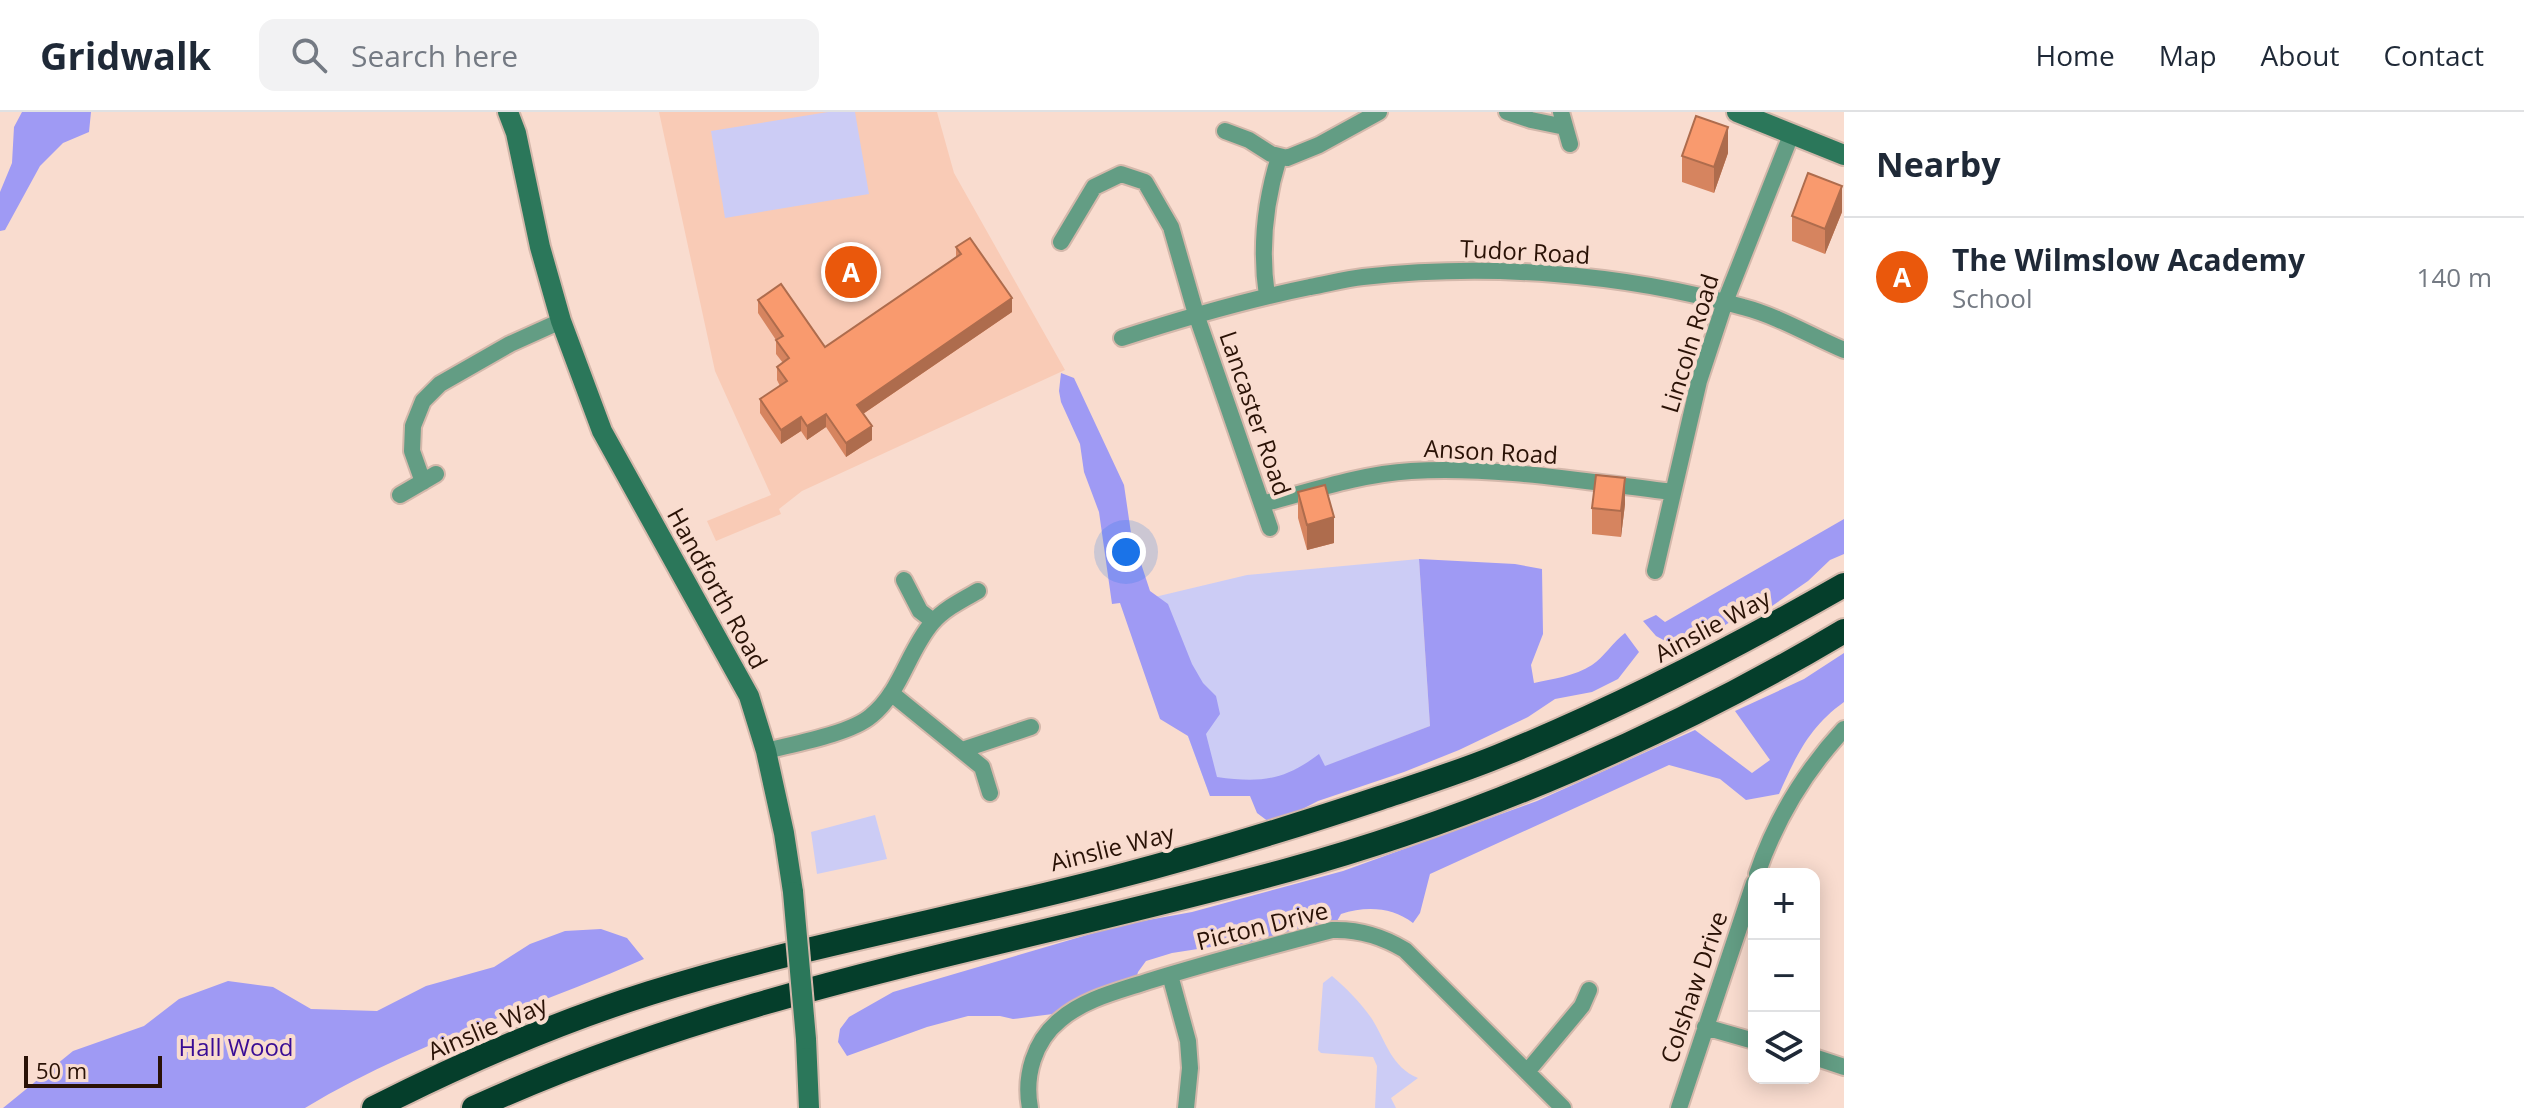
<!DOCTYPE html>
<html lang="en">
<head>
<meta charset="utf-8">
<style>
  body { margin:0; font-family:"Open Sans",sans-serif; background:#f2f2f3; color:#1f2937 }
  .controls { position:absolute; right:24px; bottom:24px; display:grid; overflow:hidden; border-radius:16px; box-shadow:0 4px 20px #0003 }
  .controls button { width:72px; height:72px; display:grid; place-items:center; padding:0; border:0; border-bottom:2px solid #e0e1e3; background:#fff; color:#1f2937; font:40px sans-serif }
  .scale { position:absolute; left:24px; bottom:20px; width:138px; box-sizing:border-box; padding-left:8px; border:4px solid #2a1206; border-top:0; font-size:22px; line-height:28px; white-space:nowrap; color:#2a1206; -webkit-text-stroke:6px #f9dccf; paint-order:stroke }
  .you { position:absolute; left:1126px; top:440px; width:28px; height:28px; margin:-20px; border:6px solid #fff; border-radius:50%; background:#1a73e8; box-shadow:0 0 0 12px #1a73e833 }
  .badge { display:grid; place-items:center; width:52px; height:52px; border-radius:50%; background:#ea580c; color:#fff; font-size:26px; font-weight:700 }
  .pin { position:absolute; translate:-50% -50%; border:4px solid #fff; box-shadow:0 2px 8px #0006 }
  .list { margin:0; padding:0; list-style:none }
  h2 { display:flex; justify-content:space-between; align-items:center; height:104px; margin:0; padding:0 32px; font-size:34px }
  h2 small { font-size:26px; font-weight:400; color:#747a83 }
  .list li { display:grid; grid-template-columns:52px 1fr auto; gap:24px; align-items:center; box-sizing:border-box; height:120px; padding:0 32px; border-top:2px solid #e0e1e3 }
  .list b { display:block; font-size:30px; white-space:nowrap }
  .list p { margin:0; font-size:26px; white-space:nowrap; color:#747a83 }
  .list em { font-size:26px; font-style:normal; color:#747a83 }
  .icon { flex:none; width:44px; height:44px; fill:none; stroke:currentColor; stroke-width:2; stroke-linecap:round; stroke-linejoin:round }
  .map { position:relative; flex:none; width:1844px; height:996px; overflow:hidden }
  header { display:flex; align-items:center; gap:48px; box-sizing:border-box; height:112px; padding:0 40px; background:#fff; border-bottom:2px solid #e0e1e3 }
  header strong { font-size:38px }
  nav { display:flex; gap:44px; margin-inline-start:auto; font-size:28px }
  .search { width:560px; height:72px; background:#f2f2f3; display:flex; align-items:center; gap:20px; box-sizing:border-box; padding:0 28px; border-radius:16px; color:#747a83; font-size:30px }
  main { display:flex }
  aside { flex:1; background:#fff }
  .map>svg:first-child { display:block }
  .built { fill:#f9cbb6 }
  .green { fill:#ccccf5 }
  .forest { fill:#9f9af4 }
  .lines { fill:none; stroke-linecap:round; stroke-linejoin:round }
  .street-casing { stroke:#d4b8ab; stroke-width:20 }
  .secondary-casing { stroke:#d4b8ab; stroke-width:24 }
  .highway-casing { stroke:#d4b8ab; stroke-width:28 }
  .street { stroke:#639d84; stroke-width:16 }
  .secondary { stroke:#2b775a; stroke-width:20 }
  .highway { stroke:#053e2b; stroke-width:24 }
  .secondary-bridge-casing { stroke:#d4b8ab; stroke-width:24; stroke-linecap:butt }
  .secondary-bridge { stroke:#2b775a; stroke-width:20 }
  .wall { fill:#d6845f }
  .shaded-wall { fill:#ae6c4d }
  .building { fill:#f99a6e; stroke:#ae6c4d; stroke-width:2 }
  .labels { text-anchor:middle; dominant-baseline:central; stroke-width:8; stroke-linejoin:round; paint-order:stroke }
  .street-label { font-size:24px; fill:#2a1206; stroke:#f9dccf }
  .park-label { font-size:24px; fill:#390c95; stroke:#f9dccf }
</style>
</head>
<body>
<header>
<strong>Gridwalk</strong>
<div class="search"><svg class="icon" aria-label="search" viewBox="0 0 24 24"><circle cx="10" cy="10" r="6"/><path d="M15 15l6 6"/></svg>Search here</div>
<nav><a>Home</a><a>Map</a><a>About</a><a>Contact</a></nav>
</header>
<main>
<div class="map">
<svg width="1844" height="996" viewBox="0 0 1844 996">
  <rect width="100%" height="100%" fill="#f9dccf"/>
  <!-- built -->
  <path class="built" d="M659 0H937L954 61 1065 258 802 379 779 397 781 402 716 429 707 409 771 383 715 259Z"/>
  <!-- green -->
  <path class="green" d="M828 0H855L869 82 725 106 711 19Z
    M1419 447 1430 614 1324 655 1210 684 1138 489 1247 463Z
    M875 703 887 747 817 762 811 720Z
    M1332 864C1345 875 1362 892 1372 907 1386 929 1391 955 1418 966L1391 986 1396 996H1375L1377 954 1373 945 1321 941 1318 938 1323 871Z"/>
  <!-- forest -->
  <path class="forest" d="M22 0H91L89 20 63 31 40 54 5 118 0 119V80L12 51 14 15Z
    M1061 261 1074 266 1124 373 1131 421 1150 479 1168 492 1192 552 1203 571 1216 584 1220 602 1206 622 1217 665C1259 671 1284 669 1319 642L1325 654 1430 614 1419 447 1515 452 1542 457 1543 522 1531 553 1534 571C1552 567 1575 564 1592 553 1604 545 1613 530 1625 521L1639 540 1618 567 1592 580 1555 587 1528 605 1459 638 1404 660 1318 689 1279 709 1269 710 1257 701 1250 684H1210L1188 624 1160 607 1120 491 1112 492 1099 400 1084 360 1080 332 1061 290 1059 279Z
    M1844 407V442L1830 448 1808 469 1762 501 1737 506 1715 519 1671 532 1656 524 1643 509 1656 503 1665 510Z
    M1844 541V590C1809 615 1796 644 1779 682L1746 688 1720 667 1669 653 1430 762 1420 801 1413 811C1392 795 1366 794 1341 802L1332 818 1255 839 1230 832 1172 841 1146 849 1138 860 1134 874 1078 896 1053 902 1013 907 1000 904H968L927 915 847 944 838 930 840 917 849 905 893 880 1121 813 1192 800 1343 759 1537 689 1695 618 1752 661 1770 648 1735 599 1804 567Z
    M601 817 627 826 644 847C531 897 410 932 305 996H3L73 939 144 914 179 887 228 869 273 875 311 897 377 899 426 874 494 855 530 832 565 819Z"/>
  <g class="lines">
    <!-- street casing -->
    <g class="street-casing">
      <path id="street" d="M1507 0 1531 8 1565 15
        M1561 0 1570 32
        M1225 19 1249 28 1271 42 1287 46 1319 33 1379 0
        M1061 130 1094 75 1121 62 1145 70 1171 115 1196 202 1270 416
        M1267 184C1260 137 1265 90 1279 45
        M1122 226C1184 206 1246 188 1310 175 1327 172 1345 167 1363 165 1489 151 1622 161 1743 195 1778 204 1811 224 1844 238
        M423 370 412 339 413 314 423 289 440 272 510 232 561 209
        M400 383 436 362
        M1262 392C1311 379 1361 362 1411 359 1499 354 1586 370 1673 380
        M1655 459 1699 269 1725 190 1791 23
        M904 468 920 499 933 509
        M891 581 982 655 990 681
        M962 638 1031 615
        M766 639C793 632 850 622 871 604 901 580 908 539 932 511 944 497 962 488 978 479
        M1757 762C1776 707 1805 659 1844 617
        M1170 863 1188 929 1190 956 1186 996
        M1705 915 1754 929
        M1814 945 1844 955
        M1527 960 1582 894 1589 878
        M1030 996C1024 964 1034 929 1060 908 1084 887 1119 879 1149 869 1210 850 1271 834 1332 818 1359 817 1382 824 1405 838L1563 996
        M1679 996 1754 771"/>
    </g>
    <!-- secondary casing -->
    <g class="secondary-casing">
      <path id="secondary" d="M508 0 516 21 540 135 561 209 602 319 749 584 766 639 784 721 793 780
        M1737 0 1844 43
        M806 927 809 996"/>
    </g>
    <!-- highway casing -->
    <g class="highway-casing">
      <path id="highway" d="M374 996C463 951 555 911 650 881 803 833 961 806 1116 765 1205 742 1293 715 1380 686 1419 673 1460 660 1499 644 1618 596 1732 537 1844 473
        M474 996C732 877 1015 833 1288 758 1478 706 1675 620 1844 519"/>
    </g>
    <!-- street -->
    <use href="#street" class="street"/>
    <!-- secondary -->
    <use href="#secondary" class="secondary"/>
    <!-- highway -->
    <use href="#highway" class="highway"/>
    <!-- secondary-bridge casing -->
    <g class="secondary-bridge-casing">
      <path id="secondary-bridge" d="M793 780 806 927"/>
    </g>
    <!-- secondary-bridge -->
    <use href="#secondary-bridge" class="secondary-bridge"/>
  </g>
  <!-- wall -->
  <path class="wall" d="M1728 41 1714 81 1682 70V44Z
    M1842 100 1825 142 1792 129V104Z
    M956 135 1012 200 863 302 872 328 846 345 826 315 807 328 801 319 781 332 760 301V287L780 274 777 268V255L783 251 776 242V228L758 201V188L825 235 956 145Z
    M1298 380 1334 431 1307 438 1298 406Z
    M1625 392 1621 425 1592 422V396Z"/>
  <!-- shaded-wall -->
  <path class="shaded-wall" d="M1728 15V41L1714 81V55Z
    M1842 74V100L1825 142V117Z
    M1012 186V200L857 306V293Z
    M826 302V315L807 328V314Z
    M801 305V319L781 332V318Z
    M872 314V328L846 345V331Z
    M1625 366V392L1621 425V399Z
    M1334 405V431L1307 438V413Z"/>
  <!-- building -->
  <path class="building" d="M1696 4 1728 15 1714 55 1682 44Z
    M1808 61 1842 74 1825 117 1792 104Z
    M970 126 1012 186 857 293 872 314 846 331 826 302 807 314 801 305 781 318 760 287 787 269 777 255 789 246 776 228 783 224 758 188 781 172 825 235 961 142 956 135Z
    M1596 363 1625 366 1621 399 1592 396Z
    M1325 373 1334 405 1307 413 1298 380Z"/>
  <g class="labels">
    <!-- street labels -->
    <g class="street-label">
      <text transform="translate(1525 139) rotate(3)">Tudor Road</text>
      <text transform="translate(1689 231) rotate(-73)">Lincoln Road</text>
      <text transform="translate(1256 301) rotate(71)">Lancaster Road</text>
      <text transform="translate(1491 339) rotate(3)">Anson Road</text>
      <text transform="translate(718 476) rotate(61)">Handforth Road</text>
      <text transform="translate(1712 513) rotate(-28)">Ainslie Way</text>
      <text transform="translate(1112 735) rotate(-14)">Ainslie Way</text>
      <text transform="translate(1262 813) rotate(-14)">Picton Drive</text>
      <text transform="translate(1693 875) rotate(-71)">Colshaw Drive</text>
      <text transform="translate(487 915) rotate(-23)">Ainslie Way</text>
    </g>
    <!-- park labels -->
    <g class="park-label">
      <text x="236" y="934">Hall Wood</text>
    </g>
  </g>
</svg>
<div class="controls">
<button>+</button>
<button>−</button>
<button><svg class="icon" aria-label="layers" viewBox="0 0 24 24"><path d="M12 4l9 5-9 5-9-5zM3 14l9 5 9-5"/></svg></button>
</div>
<div class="scale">50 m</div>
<div class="you"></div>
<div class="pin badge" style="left:851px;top:160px">A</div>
</div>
<aside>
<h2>Nearby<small></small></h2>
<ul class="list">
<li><span class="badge">A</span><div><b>The Wilmslow Academy</b><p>School</p></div><em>140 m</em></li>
</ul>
</aside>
</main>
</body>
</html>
